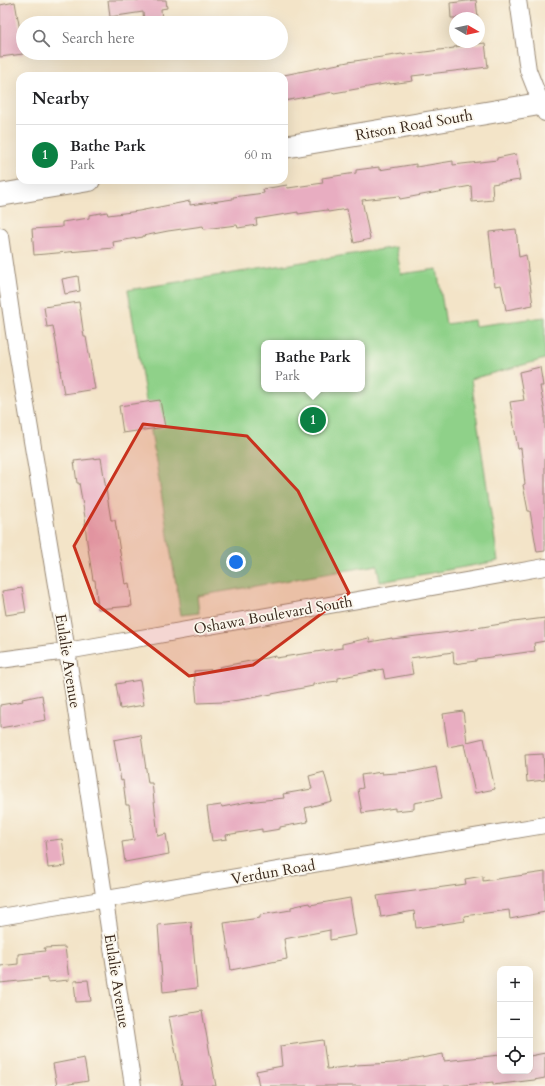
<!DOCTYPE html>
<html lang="en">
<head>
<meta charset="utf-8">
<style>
  body { margin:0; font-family:Cardo,serif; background:#f6f6f6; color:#202124 }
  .controls { position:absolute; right:12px; bottom:12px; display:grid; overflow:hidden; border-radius:8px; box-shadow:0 4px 16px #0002 }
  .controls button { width:36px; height:36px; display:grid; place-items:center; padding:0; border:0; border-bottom:1px solid #e0e0e0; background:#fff; color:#202124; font:20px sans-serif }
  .compass { position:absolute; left:449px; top:12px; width:36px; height:36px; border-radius:50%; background:#fff; box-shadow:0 4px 16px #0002; rotate:99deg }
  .you { position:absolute; left:236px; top:562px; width:14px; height:14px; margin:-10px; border:3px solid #fff; border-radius:50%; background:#1a73e8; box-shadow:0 0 0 6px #1a73e833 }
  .badge { display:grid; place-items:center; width:26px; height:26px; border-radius:50%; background:#0b8043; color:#fff; font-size:13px; font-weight:700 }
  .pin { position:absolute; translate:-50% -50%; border:2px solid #fff; box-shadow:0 1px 4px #0006 }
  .popup { position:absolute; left:261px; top:340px; width:104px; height:52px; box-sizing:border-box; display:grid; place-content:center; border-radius:8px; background:#fff; filter:drop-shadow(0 1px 3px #0005); font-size:13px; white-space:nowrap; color:#757577 }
  .popup b { font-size:15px; color:#202124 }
  .popup::after { content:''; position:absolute; left:50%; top:100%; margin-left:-8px; border:8px solid transparent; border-top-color:#fff }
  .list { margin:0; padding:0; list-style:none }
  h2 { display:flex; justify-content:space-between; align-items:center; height:52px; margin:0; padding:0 16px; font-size:17px }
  h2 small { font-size:13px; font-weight:400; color:#757577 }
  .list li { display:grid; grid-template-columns:26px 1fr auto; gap:12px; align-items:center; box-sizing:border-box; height:60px; padding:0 16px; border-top:1px solid #e0e0e0 }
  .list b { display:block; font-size:15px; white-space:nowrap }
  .list p { margin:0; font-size:13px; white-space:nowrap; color:#757577 }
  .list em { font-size:13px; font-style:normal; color:#757577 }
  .icon { flex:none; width:22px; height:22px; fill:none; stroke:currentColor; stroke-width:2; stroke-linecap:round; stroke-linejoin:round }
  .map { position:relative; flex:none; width:545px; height:1086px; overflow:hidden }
  .search { position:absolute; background:#fff; box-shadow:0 4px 16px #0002; left:16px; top:16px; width:272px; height:44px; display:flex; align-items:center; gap:10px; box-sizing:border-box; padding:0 14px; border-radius:22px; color:#757577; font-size:15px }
  .panel { position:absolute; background:#fff; box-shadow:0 4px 16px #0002; left:16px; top:72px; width:272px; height:112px; border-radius:12px }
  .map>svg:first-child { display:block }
  .green { fill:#8fd189; stroke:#657e54; fill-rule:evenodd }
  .building { fill:#e8adc1 }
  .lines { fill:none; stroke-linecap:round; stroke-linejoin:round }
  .minor-casing { stroke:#978773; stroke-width:18 }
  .secondary-casing { stroke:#978773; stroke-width:24 }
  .minor { stroke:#fff; stroke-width:16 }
  .secondary { stroke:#fff; stroke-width:22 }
  .marked { fill:#c8321e; fill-opacity:0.2; stroke:#c8321e; stroke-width:3; stroke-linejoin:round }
  .labels { text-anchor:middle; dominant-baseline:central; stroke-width:3.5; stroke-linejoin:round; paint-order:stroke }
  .street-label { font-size:15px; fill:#3b2a1e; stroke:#fbf7ec }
</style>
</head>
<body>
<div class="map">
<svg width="545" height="1086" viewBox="0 0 545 1086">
  <rect width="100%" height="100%" fill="#fbf7ec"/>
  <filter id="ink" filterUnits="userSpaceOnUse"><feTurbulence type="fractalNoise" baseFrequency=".025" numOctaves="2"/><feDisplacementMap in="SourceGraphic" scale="8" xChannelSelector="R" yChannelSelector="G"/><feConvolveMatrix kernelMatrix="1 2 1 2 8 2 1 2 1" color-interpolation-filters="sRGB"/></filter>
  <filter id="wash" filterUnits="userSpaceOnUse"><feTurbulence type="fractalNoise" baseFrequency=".012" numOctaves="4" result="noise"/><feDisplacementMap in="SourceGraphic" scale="16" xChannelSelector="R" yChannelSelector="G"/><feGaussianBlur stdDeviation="0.9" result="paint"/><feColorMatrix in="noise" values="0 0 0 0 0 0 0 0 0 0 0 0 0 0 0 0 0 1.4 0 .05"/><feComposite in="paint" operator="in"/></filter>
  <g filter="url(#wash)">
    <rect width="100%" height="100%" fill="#f3e4c8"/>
    <!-- green -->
    <path class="green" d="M396 247 401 274 437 269 446 324 474 320 475 326 545 317V359L471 379 498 561 380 582 377 565 197 596 199 613 181 615 128 290ZM264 343H362V389H264Z"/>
    <g id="blocks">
      <!-- building -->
      <path class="building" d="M108 0H166L167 8 161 9 162 23H144L143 12 110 17Z
        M476 0 478 18H451L450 3Z
        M15 2 21 36 23 35V54L0 57V5Z
        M485 43 488 67 412 76 413 81 390 84V83L334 93 333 92 284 101V75L348 62 402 54 403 55 454 48V47Z
        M516 154 520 180 492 184 493 200 472 202 471 186 400 199 399 196 362 200 370 239 354 243 347 209 328 212 327 210 298 214V212L256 219 257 225 238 228 237 225 204 229 203 226 168 231 143 236V237L113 242 114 248 34 255 32 229 62 227V222L89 218V215L107 212 108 215 139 211 190 201V205L233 199V197L264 193 263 189 287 185 288 188 323 183 322 178 356 173V170L379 167V170L416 164V167L453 161V165L497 160V158Z
        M516 229 519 257 526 255 533 305 506 310 501 285 495 286 489 232Z
        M78 276 80 291 65 294 62 279Z
        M79 302 84 337H86L95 389 64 394 60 371H61L53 326 47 327 44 307Z
        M540 367 543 386H540L545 413V551L537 552 530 511H528L523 485 525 484 521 448 518 449 510 402 524 400 519 372Z
        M160 400 165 427 123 433 119 406Z
        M101 458 111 520H115L125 584 129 583 132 606 98 609 95 580H93L87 542 85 523H86L79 483H77L74 461Z
        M22 588 26 612 6 615 2 591Z
        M545 618V641L534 643 535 651 476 659V661L454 664 453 652 410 658 413 674 385 679 383 669 338 678V681L313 684V686L246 699 224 702 197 703 194 671 220 669 219 667 276 656V658L342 648V644L369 638 370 642 392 638V639L450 632 514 622Z
        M140 680 144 705 120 709 116 684Z
        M42 695 46 720 0 728V705L23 701 22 699Z
        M463 711 467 742 484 738 495 789 475 793 464 744 448 747 443 714Z
        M141 735 148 783H152L158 836 166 834 169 854 125 862 122 842 134 840 129 805H126L123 780 121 781 114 740Z
        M543 754 545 780 527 782 525 755Z
        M436 767 442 798 414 803V809L395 811V808L362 813 358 789 363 788 361 775 382 772V774L411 772Z
        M324 772 332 801 305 808 308 822 280 827V829L262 832V829L226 835 227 839 212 841 207 807 221 805 222 807 247 802 284 798 283 794 312 789 309 776Z
        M62 839 66 866 48 868 45 841Z
        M545 872V912L510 919 509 910 464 916 465 921 416 928 414 911 381 917 377 896 466 884 465 879 483 876V881Z
        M350 898 356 935 330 940V930L284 939 287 959 231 970 224 923 260 918V915L291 910V907L309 903 310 905Z
        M191 922 197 988 163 992 158 925Z
        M65 947 69 980 48 982V978L0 983V966L18 964V954L45 951 44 948Z
        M88 980 91 1001 76 1002 74 981Z
        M202 1011 216 1086H182L169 1017Z
        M323 1040 327 1069 355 1066V1065L394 1063 443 1054 444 1061 500 1055V1071H530V1056L545 1053V1078L534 1080 493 1085V1082L455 1086H259L256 1071 282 1066 280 1046Z
        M84 1058 88 1081 57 1086 53 1064Z"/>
    </g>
  </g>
  <g filter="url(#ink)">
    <use href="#blocks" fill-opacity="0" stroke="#978773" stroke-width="1"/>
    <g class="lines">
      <!-- minor casing -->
      <g class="minor-casing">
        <path id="minor" d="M518 0 528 70 545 113
          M0 236 14 333 67 651 133 1086
          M0 660 67 651 545 567
          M0 917 545 825"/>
      </g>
      <!-- secondary casing -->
      <g class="secondary-casing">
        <path id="secondary" d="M284 147 545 103
          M0 195 89 180"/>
      </g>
      <!-- minor -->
      <use href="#minor" class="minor"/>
      <!-- secondary -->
      <use href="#secondary" class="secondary"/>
    </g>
  </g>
  <!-- marked area -->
  <path class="marked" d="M143 424 247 436 298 491 349 593 253 665 189 676 95 603 74 546Z"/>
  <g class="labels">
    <!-- street labels -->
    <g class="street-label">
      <text transform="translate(414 125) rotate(-10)">Ritson Road South</text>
      <text transform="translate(273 615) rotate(-10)">Oshawa Boulevard South</text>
      <text transform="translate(68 661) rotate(81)">Eulalie Avenue</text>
      <text transform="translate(273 872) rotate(-10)">Verdun Road</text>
      <text transform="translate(117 981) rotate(81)">Eulalie Avenue</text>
    </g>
  </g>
</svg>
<div class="controls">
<button>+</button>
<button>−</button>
<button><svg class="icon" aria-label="locate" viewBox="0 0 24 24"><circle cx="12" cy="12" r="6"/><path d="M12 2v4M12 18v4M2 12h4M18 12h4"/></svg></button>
</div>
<svg class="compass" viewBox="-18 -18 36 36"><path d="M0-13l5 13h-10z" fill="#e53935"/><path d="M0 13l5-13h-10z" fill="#757577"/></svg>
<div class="you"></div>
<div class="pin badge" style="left:313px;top:420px">1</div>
<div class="popup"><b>Bathe Park</b>Park</div>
<div class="search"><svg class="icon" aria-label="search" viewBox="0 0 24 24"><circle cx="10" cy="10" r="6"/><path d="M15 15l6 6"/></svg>Search here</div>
<section class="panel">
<h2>Nearby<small></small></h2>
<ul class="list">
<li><span class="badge">1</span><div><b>Bathe Park</b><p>Park</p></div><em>60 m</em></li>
</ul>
</section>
</div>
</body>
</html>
